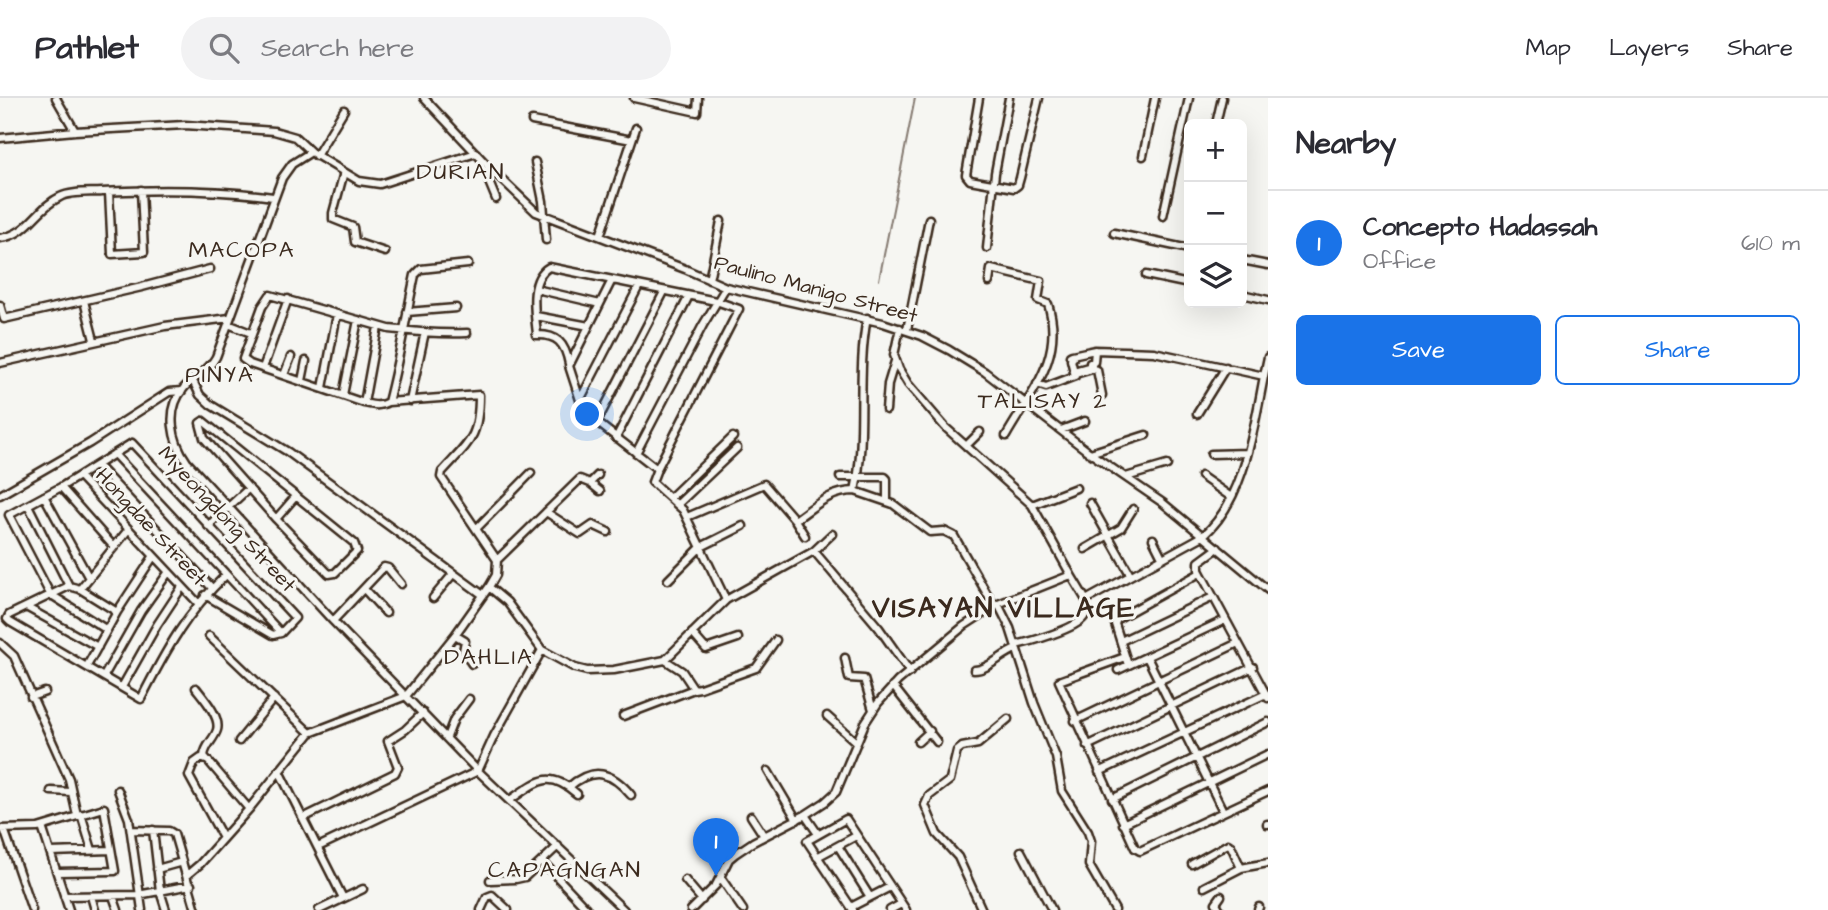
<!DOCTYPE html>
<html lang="en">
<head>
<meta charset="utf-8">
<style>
  body { margin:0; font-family:"Architects Daughter",sans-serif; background:#f2f2f3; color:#2b2b33 }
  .controls { position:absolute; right:21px; top:21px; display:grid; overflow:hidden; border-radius:10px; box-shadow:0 7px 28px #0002 }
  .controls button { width:63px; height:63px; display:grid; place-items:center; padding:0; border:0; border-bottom:2px solid #e1e1e2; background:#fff; color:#2b2b33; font:35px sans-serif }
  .you { position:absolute; left:588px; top:317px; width:24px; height:24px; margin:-18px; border:5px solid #fff; border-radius:50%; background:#1a73e8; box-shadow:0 0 0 10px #1a73e833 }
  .badge { display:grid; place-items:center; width:46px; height:46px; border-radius:50%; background:#1a73e8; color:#fff; font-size:23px; font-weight:700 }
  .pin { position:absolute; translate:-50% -58px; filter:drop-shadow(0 2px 4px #0008) }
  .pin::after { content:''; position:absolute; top:37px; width:24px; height:21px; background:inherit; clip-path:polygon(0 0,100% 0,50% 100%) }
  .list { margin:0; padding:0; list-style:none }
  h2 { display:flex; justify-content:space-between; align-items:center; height:91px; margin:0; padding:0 28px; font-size:30px }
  h2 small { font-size:23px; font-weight:400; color:#7c7c81 }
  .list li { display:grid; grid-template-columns:46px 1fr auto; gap:21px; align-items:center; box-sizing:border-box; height:105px; padding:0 28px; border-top:2px solid #e1e1e2 }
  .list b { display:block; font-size:26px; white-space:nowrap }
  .list p { margin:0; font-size:23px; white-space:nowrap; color:#7c7c81 }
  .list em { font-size:23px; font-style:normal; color:#7c7c81 }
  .actions { display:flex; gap:14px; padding:21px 28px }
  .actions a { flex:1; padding:16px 0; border:2px solid #1a73e8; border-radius:10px; text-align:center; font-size:24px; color:#1a73e8 }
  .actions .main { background:#1a73e8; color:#fff }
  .icon { flex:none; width:38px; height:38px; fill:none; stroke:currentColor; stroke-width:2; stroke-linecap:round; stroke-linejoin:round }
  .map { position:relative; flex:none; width:1268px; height:812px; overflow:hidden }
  header { display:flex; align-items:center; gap:42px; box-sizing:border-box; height:98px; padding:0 35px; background:#fff; border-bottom:2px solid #e1e1e2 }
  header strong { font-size:33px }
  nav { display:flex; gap:38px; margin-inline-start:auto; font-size:24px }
  .search { width:490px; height:63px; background:#f2f2f3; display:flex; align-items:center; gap:18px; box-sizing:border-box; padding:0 24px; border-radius:38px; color:#7c7c81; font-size:26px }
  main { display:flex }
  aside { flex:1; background:#fff }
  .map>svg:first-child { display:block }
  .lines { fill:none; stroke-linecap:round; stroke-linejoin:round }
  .stream { stroke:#857a71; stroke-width:2 }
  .minor-casing { stroke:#3b2a1e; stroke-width:11 }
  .minor { stroke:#f6f6f2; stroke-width:6 }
  .labels { text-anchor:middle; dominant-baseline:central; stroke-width:6; stroke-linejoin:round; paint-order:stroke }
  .street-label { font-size:21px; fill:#3b2a1e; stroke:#f6f6f2 }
  .neighbourhood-label { font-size:23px; letter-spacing:2px; fill:#3b2a1e; stroke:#f6f6f2 }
  .district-label { font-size:28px; font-weight:bold; letter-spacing:2px; fill:#3b2a1e; stroke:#f6f6f2 }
</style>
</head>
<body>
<header>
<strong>Pathlet</strong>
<div class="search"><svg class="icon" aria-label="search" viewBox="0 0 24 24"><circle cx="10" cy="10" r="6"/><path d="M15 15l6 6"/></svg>Search here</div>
<nav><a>Map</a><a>Layers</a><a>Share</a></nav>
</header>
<main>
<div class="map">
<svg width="1268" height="812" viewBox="0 0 1268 812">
  <rect width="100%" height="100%" fill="#f6f6f2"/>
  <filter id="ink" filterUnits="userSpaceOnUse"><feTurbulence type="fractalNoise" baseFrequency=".0143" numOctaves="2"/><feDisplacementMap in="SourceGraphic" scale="14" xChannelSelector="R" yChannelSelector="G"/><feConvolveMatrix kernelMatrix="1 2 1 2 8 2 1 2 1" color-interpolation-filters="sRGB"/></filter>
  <g filter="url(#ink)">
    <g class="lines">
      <!-- stream -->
      <path class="stream" d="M879 182 915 0"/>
      <!-- minor casing -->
      <g class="minor-casing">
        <path id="minor" d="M56 0 75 33
          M424 0 487 67 536 114 685 171 726 189 883 225 922 238 949 252 985 274 1090 355 1163 405 1268 492
          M634 0 697 14 698 0
          M979 0 966 77 970 82 1014 90 1018 87 1020 80 1039 0
          M532 23 632 42
          M1216 26 1222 0
          M0 40 75 33 185 27 274 33 295 39 311 54 359 83 380 86 476 55
          M311 54 292 66 282 80 216 259C208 274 194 278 184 290 165 312 172 343 187 364L333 523 478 673 624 812
          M316 58 344 12
          M1143 58 1155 0
          M535 64 543 103 546 142
          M487 67 489 84 496 101
          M344 74 333 115V121L353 129 355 144 385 154
          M109 94 112 156 144 154 141 92
          M1163 118 1189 0
          M1114 135 1189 151
          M600 138 636 30
          M0 140C29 137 36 110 60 99 71 93 90 95 102 94 160 91 216 91 273 99
          M987 150 995 75 1009 0
          M1242 162 1268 167
          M1146 177 1189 186
          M612 182 569 268 580 302 589 318 657 371
          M709 182 721 123
          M989 184 991 171 1041 183 1038 202 1048 206C1065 259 1031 294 1006 338
          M536 191 600 206
          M1242 196 1268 202
          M84 203 94 242
          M0 207 4 221 142 189 210 171
          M407 214 456 210
          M536 218 589 228
          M228 226 251 235
          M900 230 894 257 899 271 908 286 945 329 1032 407 1071 477
          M907 232 929 121
          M467 235C441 236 415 234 389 231L270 197 262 209 243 261 250 266 364 305C373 307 379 309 388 304 399 263 406 219 415 177L421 171 468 166
          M537 236C535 216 528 181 549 169L716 203 739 211 657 371 652 384 683 412 726 502
          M536 237C557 236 565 245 569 266
          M1095 252 1154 254 1264 278
          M1072 257 1095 252 1094 264 1090 265V268
          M0 265 165 228 230 220
          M263 270 288 201
          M1092 271 1097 272 1102 297
          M1074 273 1092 268V271L1075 276
          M284 277 291 259
          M193 283 200 297 211 307 288 354 483 497
          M302 283 306 263
          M1037 286 1046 289 1075 278 1071 262 1073 260 1072 257 1070 258
          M323 290 337 216
          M343 297 358 222
          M580 302 639 188
          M410 303 425 234
          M364 305 378 229
          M886 312 888 286 895 263
          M1197 316 1226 269
          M203 323 354 445 357 453 335 475 329 476 276 421 204 340 200 325Z
          M597 324 664 194
          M1061 332 1085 323
          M616 340 689 198
          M966 348 980 334
          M636 355 703 227 726 189
          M1090 355 1146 337
          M114 356 281 535
          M1211 356 1247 355
          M97 367 212 490
          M79 378 198 505
          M1201 378 1231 399
          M840 379H885L887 381V403
          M1126 379 1167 367
          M590 385 600 393
          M61 389 114 449
          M855 393 893 406 930 434 944 433 954 438 994 508
          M0 397 90 345 169 294 182 293
          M44 398 89 480
          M671 399 733 339
          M1090 405 1130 476
          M678 406 737 350
          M28 407 69 488
          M1032 407 1076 390
          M546 414 580 436 593 427 608 434
          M687 419 764 386 795 422 805 438
          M276 421 296 398
          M795 422C815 408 830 393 855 393 867 337 856 277 867 220
          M208 428 249 390
          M476 431 531 375
          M1153 441 1162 459
          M1218 450 1199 464V472L1268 600
          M1085 451 1121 430 1133 411
          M814 453 879 530 910 574
          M497 462 580 381 590 385 598 377
          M668 482 701 449 743 428
          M489 489 507 504 542 552
          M80 491 128 432
          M364 491 386 515
          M433 500 453 476
          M998 506 1010 530 1034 605 1056 659 1062 693 1088 734 1091 743 1089 767 1115 812
          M26 509 98 549
          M117 514 80 491 69 488 9 517 7 521 10 524 141 601C166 552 186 515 226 477
          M333 523 384 469 388 470 401 486
          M107 532 50 496 9 417 61 389 132 345 295 520 281 535 273 537 205 497
          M692 535 706 551 738 540
          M455 537 465 543 463 553 472 566
          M209 538 310 635 406 598 455 537 489 489 496 477 497 462 441 379 442 374C470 343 479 340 479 297L388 304
          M1121 543 1213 499
          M0 545 14 558 69 681 77 717
          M1015 547C1030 544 1076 531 1084 519 1088 513 1087 507 1086 502
          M1125 559 1059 583 1135 750 1140 753 1268 693
          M1147 559 1223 713
          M845 560 849 580 864 581 873 612
          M665 562 682 573 694 591 700 590 756 570 776 542
          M1128 567 1115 526 1117 521 1200 475
          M87 568 117 514 153 459
          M974 572C988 572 1002 556 1016 551
          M1118 572 1225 522
          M104 578 141 513 168 475
          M893 588 937 644
          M122 589 157 527 182 489
          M196 590C203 599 221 619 217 632 214 642 205 647 204 658L249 711
          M31 599 45 594
          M623 618 694 591
          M827 618 857 645
          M1075 623 1238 545
          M447 639 454 621 469 601
          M239 643 274 600
          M918 644 930 633
          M1087 648 1253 569
          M206 662 201 660 194 665 189 678 223 740
          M279 673 343 800
          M768 673 797 722
          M1099 674 1266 596
          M569 689C593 668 612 674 631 697
          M118 692 129 721 142 812
          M51 693 71 694
          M1112 701 1268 624
          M510 702C538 683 548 671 577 696
          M81 716 92 752
          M805 717 818 736
          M751 718 764 738
          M303 720 395 675 398 669 388 643 405 632 423 615
          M1123 726 1268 656
          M1267 726H1268
          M42 729 69 812
          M0 731 38 730 104 710 115 773 58 774
          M4 731 32 812
          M131 732 169 733 174 736 196 812
          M153 732 160 793 166 812
          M838 748 870 799
          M318 749 478 673 494 638 542 552 575 570 587 573 614 572 665 562 726 502 814 453 832 436
          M1021 753 1052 812
          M51 754 111 752
          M817 759 856 738
          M542 763 588 812
          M1192 766 1228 746 1231 748 1241 770
          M157 771 182 764
          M187 777 200 766 249 711 310 635
          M721 780 743 812
          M490 782 516 781 525 779 558 748
          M685 782 702 802
          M1204 789 1241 770 1268 765
          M64 798 138 797 191 787
          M91 798 95 812
          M113 798 118 812
          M851 809 890 789
          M319 812 363 791
          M481 812 487 799 492 797 508 812
          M691 812 716 787 729 761 735 756 753 744 805 717 825 704 836 694 865 625 878 605 898 583 964 528 998 506 1071 477 1086 502 1203 438C1249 398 1255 316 1268 259
          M853 812 807 743 846 721 906 812
          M890 812 901 806
          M982 812 958 759 937 736 925 707 929 698 950 682 957 653 962 649 978 646 1008 621
          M1220 812 1216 805 1221 798
          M1258 812 1259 809"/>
      </g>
      <!-- minor -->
      <use href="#minor" class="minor"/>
    </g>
  </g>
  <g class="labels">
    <!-- street labels -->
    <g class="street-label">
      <text transform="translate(816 191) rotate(15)">Paulino Manigo Street</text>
      <text transform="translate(227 421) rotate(47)">Myeongdong Street</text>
      <text transform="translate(151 429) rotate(47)">Hongdae Street</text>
    </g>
    <!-- neighbourhood labels -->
    <g class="neighbourhood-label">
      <text x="461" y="74">DURIAN</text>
      <text x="242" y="152">MACOPA</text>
      <text x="220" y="277">PINYA</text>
      <text x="1043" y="303">TALISAY 2</text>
      <text x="489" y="559">DAHLIA</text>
      <text x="565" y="772">CAPAGNGAN</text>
    </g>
    <!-- district labels -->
    <g class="district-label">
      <text x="1004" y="510">VISAYAN VILLAGE</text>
    </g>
  </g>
</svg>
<div class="controls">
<button>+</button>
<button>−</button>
<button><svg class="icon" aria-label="layers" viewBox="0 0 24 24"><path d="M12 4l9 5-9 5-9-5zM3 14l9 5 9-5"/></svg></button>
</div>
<div class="you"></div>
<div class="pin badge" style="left:716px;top:778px">1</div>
</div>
<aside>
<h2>Nearby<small></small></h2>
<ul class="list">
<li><span class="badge">1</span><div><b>Concepto Hadassah</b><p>Office</p></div><em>610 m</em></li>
</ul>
<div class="actions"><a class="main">Save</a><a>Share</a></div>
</aside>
</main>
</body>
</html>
